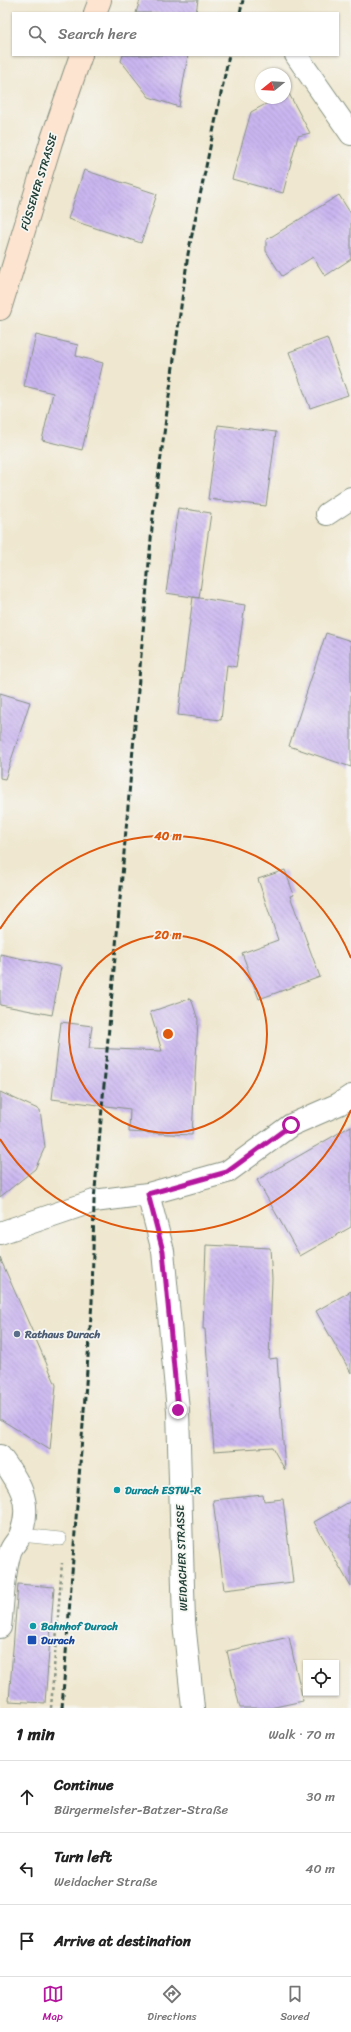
<!DOCTYPE html>
<html lang="en">
<head>
<meta charset="utf-8">
<style>
  body { margin:0; font-family:Sriracha,sans-serif; background:#f6f6f6; color:#222 }
  .controls { position:absolute; right:12px; bottom:12px; display:grid; overflow:hidden; border-radius:0px; box-shadow:0 1px 3px #0004 }
  .controls button { width:36px; height:36px; display:grid; place-items:center; padding:0; border:0; border-bottom:1px solid #e0e0e0; background:#fff; color:#222; font:20px sans-serif }
  .compass { position:absolute; left:255px; top:68px; width:36px; height:36px; border-radius:50%; background:#fff; box-shadow:0 1px 3px #0004; rotate:252deg }
  .stop { position:absolute; width:12px; height:12px; margin:-9px; border:3px solid #b5179e; border-radius:50%; background:#fff }
  .stop.end { background:#b5179e; border-color:#fff; box-shadow:0 1px 4px #0008 }
  .list { margin:0; padding:0; list-style:none }
  h2 { display:flex; justify-content:space-between; align-items:center; height:52px; margin:0; padding:0 16px; font-size:17px }
  h2 small { font-size:13px; font-weight:400; color:#767676 }
  .list li { display:grid; grid-template-columns:26px 1fr auto; gap:12px; align-items:center; box-sizing:border-box; height:72px; padding:0 16px; border-top:1px solid #e0e0e0 }
  .list b { display:block; font-size:15px; white-space:nowrap }
  .list p { margin:0; font-size:13px; white-space:nowrap; color:#767676 }
  .list em { font-size:13px; font-style:normal; color:#767676 }
  .icon { flex:none; width:22px; height:22px; fill:none; stroke:currentColor; stroke-width:2; stroke-linecap:round; stroke-linejoin:round }
  .map { position:relative; flex:none; width:351px; height:1708px; overflow:hidden }
  .search { position:absolute; background:#fff; box-shadow:0 1px 3px #0004; left:12px; right:12px; top:12px; height:44px; display:flex; align-items:center; gap:10px; box-sizing:border-box; padding:0 14px; border-radius:0px; color:#767676; font-size:15px }
  .sheet { height:268px; background:#fff }
  nav { display:flex; justify-content:space-around; align-items:center; box-sizing:border-box; height:56px; border-top:1px solid #e0e0e0; background:#fff; font-size:11px; color:#767676 }
  nav a { display:grid; justify-items:center; gap:2px }
  nav .on { color:#b5179e }
  .map>svg:first-child { display:block }
  .building { fill:url(#building-back-hatch) }
  .lines { fill:none; stroke-linecap:round; stroke-linejoin:round }
  .lane-casing { stroke:#879282; stroke-width:14 }
  .street-casing { stroke:#879282; stroke-width:24 }
  .secondary-casing { stroke:#879282; stroke-width:24 }
  .path { stroke:#879282; stroke-width:2.5; stroke-dasharray:3 3; stroke-linecap:butt }
  .lane { stroke:#fff; stroke-width:13 }
  .street { stroke:#fff; stroke-width:22 }
  .secondary { stroke:#fde4d0; stroke-width:22 }
  .rail { stroke:#1f3d34; stroke-width:3; stroke-dasharray:6 3; stroke-linecap:butt }
  .route { stroke:#b5179e; stroke-width:5 }
  .ring { fill:none; stroke:#de580e; stroke-width:2 }
  .service-dot { fill:#5c6f8a; stroke:#f6f6f2; stroke-width:1.5 }
  .culture-dot { fill:#0f9aa8; stroke:#f6f6f2; stroke-width:1.5 }
  .transit-dot { fill:#1a4fb4; stroke:#f6f6f2; stroke-width:1.5 }
  .labels { text-anchor:middle; dominant-baseline:central; stroke-width:3.5; stroke-linejoin:round; paint-order:stroke }
  .street-label { font-size:11px; fill:#1f3d34; stroke:#f6f6f2 }
  .service-label { font-size:11px; font-weight:bold; fill:#4e5e75; stroke:#f6f6f2; text-anchor:start }
  .culture-label { font-size:11px; font-weight:bold; fill:#0d838f; stroke:#f6f6f2; text-anchor:start }
  .transit-label { font-size:11px; font-weight:bold; fill:#164399; stroke:#f6f6f2; text-anchor:start }
  .centre { fill:#de580e; stroke:#f6f6f2; stroke-width:2 }
  .ring-label { font-size:12px; text-anchor:middle; font-weight:bold; fill:#de580e; stroke:#f6f6f2; stroke-width:3.5; stroke-linejoin:round; paint-order:stroke }
</style>
</head>
<body>
<div class="map">
<svg width="351" height="1708" viewBox="0 0 351 1708">
  <defs>
    <pattern id="building-back-hatch" width="6" height="6" patternUnits="userSpaceOnUse"><rect width="6" height="6" fill="#cab6f0"/><path d="M-1 5l2 2M0 0l6 6M5-1l2 2" fill="none" stroke="#a395c3"/></pattern>
  </defs>
  <rect width="100%" height="100%" fill="#f6f6f2"/>
  <filter id="ink" filterUnits="userSpaceOnUse"><feTurbulence type="fractalNoise" baseFrequency=".025" numOctaves="2"/><feDisplacementMap in="SourceGraphic" scale="8" xChannelSelector="R" yChannelSelector="G"/><feConvolveMatrix kernelMatrix="1 2 1 2 8 2 1 2 1" color-interpolation-filters="sRGB"/></filter>
  <filter id="wash" filterUnits="userSpaceOnUse"><feTurbulence type="fractalNoise" baseFrequency=".012" numOctaves="4" result="noise"/><feDisplacementMap in="SourceGraphic" scale="16" xChannelSelector="R" yChannelSelector="G"/><feGaussianBlur stdDeviation="0.9" result="paint"/><feColorMatrix in="noise" values="0 0 0 0 0 0 0 0 0 0 0 0 0 0 0 0 0 1.4 0 .05"/><feComposite in="paint" operator="in"/></filter>
  <g filter="url(#wash)">
    <rect width="100%" height="100%" fill="#efe7cf"/>
    <g id="blocks">
      <!-- building -->
      <path class="building" d="M140 0H198L196 13H136Z
        M123 55H188L179 107 149 97 121 61Z
        M288 92 310 133 298 136 283 193 232 179 251 112 277 98H285V94Z
        M84 170 157 194 141 243 68 219Z
        M339 195 351 214V259L325 276 313 257 282 276 266 251V240Z
        M36 335 78 345 76 356 103 363 82 450 42 440 53 393 24 386Z
        M327 338 348 395 310 408 289 352Z
        M218 425 276 432 266 506 208 499Z
        M178 508 211 513 199 598 166 593Z
        M193 597 245 605 236 667 227 665 221 720 178 715Z
        M326 633 351 641V767L289 746Z
        M0 693 30 702 5 779 0 778Z
        M285 870 294 895 290 896 320 977 259 999 242 953 278 940 258 879Z
        M0 954 61 967 52 1015 0 1005Z
        M191 998 198 1020 192 1135 129 1132 130 1109 52 1099 61 1022 92 1026 89 1048 162 1051 150 1012Z
        M0 1092 40 1110 45 1147 35 1169 0 1197Z
        M351 1126V1227L300 1256 257 1180Z
        M206 1245 270 1248 272 1279 269 1359 277 1358 285 1470 272 1447 214 1451 205 1329H203Z
        M0 1258 56 1385 50 1450 0 1419Z
        M351 1291V1373L316 1311Z
        M263 1495 264 1501 283 1499 293 1582 224 1590 213 1500Z
        M351 1501V1587L314 1522Z
        M18 1584 54 1587 45 1703 9 1701Z
        M289 1637 303 1701 270 1708H240L227 1651Z"/>
    </g>
  </g>
  <g filter="url(#ink)">
    <use href="#blocks" fill-opacity="0" stroke="#879282" stroke-width="1"/>
    <g class="lines">
      <!-- lane casing -->
      <g class="lane-casing">
        <path id="lane" d="M21 1535 60 1539"/>
      </g>
      <!-- street casing -->
      <g class="street-casing">
        <path id="street" d="M296 55 351 134
          M327 514 351 498
          M148 1194 163 1251 178 1410 184 1622 193 1708
          M0 1233 94 1201 148 1194 227 1172 291 1125 339 1104 351 1096
          M0 1456C18 1481 33 1501 21 1533 19 1540 12 1545 10 1552 3 1575 3 1603 0 1627"/>
      </g>
      <!-- secondary casing -->
      <g class="secondary-casing">
        <path id="secondary" d="M95 13 100 0
          M0 309 51 142 81 55"/>
      </g>
      <!-- path -->
      <path class="path" d="M51 1708 62 1563"/>
      <!-- lane -->
      <use href="#lane" class="lane"/>
      <!-- street -->
      <use href="#street" class="street"/>
      <!-- secondary -->
      <use href="#secondary" class="secondary"/>
      <!-- rail -->
      <path class="rail" d="M240 13 243 0
        M62 1708 92 1302 94 1201 153 516 188 254 229 55"/>
    </g>
  </g>
  <g class="lines" filter="url(#ink)">
    <!-- route -->
    <path class="route" d="M178 1410 163 1251 148 1194 227 1172 291 1125"/>
  </g>
  <!-- distance rings -->
  <g class="ring">
    <circle cx="168" cy="1034" r="99"/>
    <path d="M351 1110A198 198 0 0 1 0 1139M0 929A198 198 0 0 1 351 958"/>
  </g>
  <!-- markers -->
  <circle class="service-dot" cx="17" cy="1334" r="4"/>
  <g class="culture-dot">
    <circle cx="117" cy="1490" r="4"/>
    <circle cx="33" cy="1626" r="4"/>
  </g>
  <rect class="transit-dot" x="27" y="1635" width="10" height="10" rx="2"/>
  <g class="labels">
    <!-- street labels -->
    <g class="street-label">
      <text transform="translate(39 182) rotate(-73)">FÜSSENER STRASSE</text>
      <text transform="translate(182 1558) rotate(-92)">WEIDACHER STRASSE</text>
    </g>
    <!-- service labels -->
    <g class="service-label">
      <text x="25" y="1334">Rathaus Durach</text>
    </g>
    <!-- culture labels -->
    <g class="culture-label">
      <text x="125" y="1490">Durach ESTW-R</text>
      <text x="41" y="1626">Bahnhof Durach</text>
    </g>
    <!-- transit labels -->
    <g class="transit-label">
      <text x="41" y="1640">Durach</text>
    </g>
  </g>
  <circle cx="168" cy="1034" r="6" class="centre"/>
  <g class="ring-label">
    <text x="168" y="840">40 m</text>
    <text x="168" y="939">20 m</text>
  </g>
</svg>
<div class="controls">
<button><svg class="icon" aria-label="locate" viewBox="0 0 24 24"><circle cx="12" cy="12" r="6"/><path d="M12 2v4M12 18v4M2 12h4M18 12h4"/></svg></button>
</div>
<svg class="compass" viewBox="-18 -18 36 36"><path d="M0-13l5 13h-10z" fill="#e53935"/><path d="M0 13l5-13h-10z" fill="#767676"/></svg>
<div class="stop" style="left:291px;top:1125px"></div>
<div class="stop end" style="left:178px;top:1410px"></div>
<div class="search"><svg class="icon" aria-label="search" viewBox="0 0 24 24"><circle cx="10" cy="10" r="6"/><path d="M15 15l6 6"/></svg>Search here</div>
</div>
<section class="sheet">
<h2>1 min<small>Walk · 70 m</small></h2>
<ul class="list">
<li><svg class="icon" aria-label="ahead" viewBox="0 0 24 24"><path d="M12 20V5M6 11l6-6 6 6"/></svg><div><b>Continue</b><p>Bürgermeister-Batzer-Straße</p></div><em>30 m</em></li>
<li><svg class="icon" aria-label="left" viewBox="0 0 24 24"><path d="M17 20v-9H6M10 6l-5 5 5 5"/></svg><div><b>Turn left</b><p>Weidacher Straße</p></div><em>40 m</em></li>
<li><svg class="icon" aria-label="arrive" viewBox="0 0 24 24"><path d="M6 21V4h12l-3 4 3 4H6"/></svg><div><b>Arrive at destination</b></div></li>
</ul>
</section>
<nav>
<a class="on"><svg class="icon" aria-label="map" viewBox="0 0 24 24"><path d="M3 6l6-2 6 2 6-2v14l-6 2-6-2-6 2zM9 4v14M15 6v14"/></svg>Map</a>
<a><svg class="icon" aria-label="directions" viewBox="0 0 24 24"><path d="M12 3l9 9-9 9-9-9zM9 14v-3h6M13 9l2 2-2 2"/></svg>Directions</a>
<a><svg class="icon" aria-label="saved" viewBox="0 0 24 24"><path d="M7 4h10v16l-5-4-5 4z"/></svg>Saved</a>
</nav>
</body>
</html>
